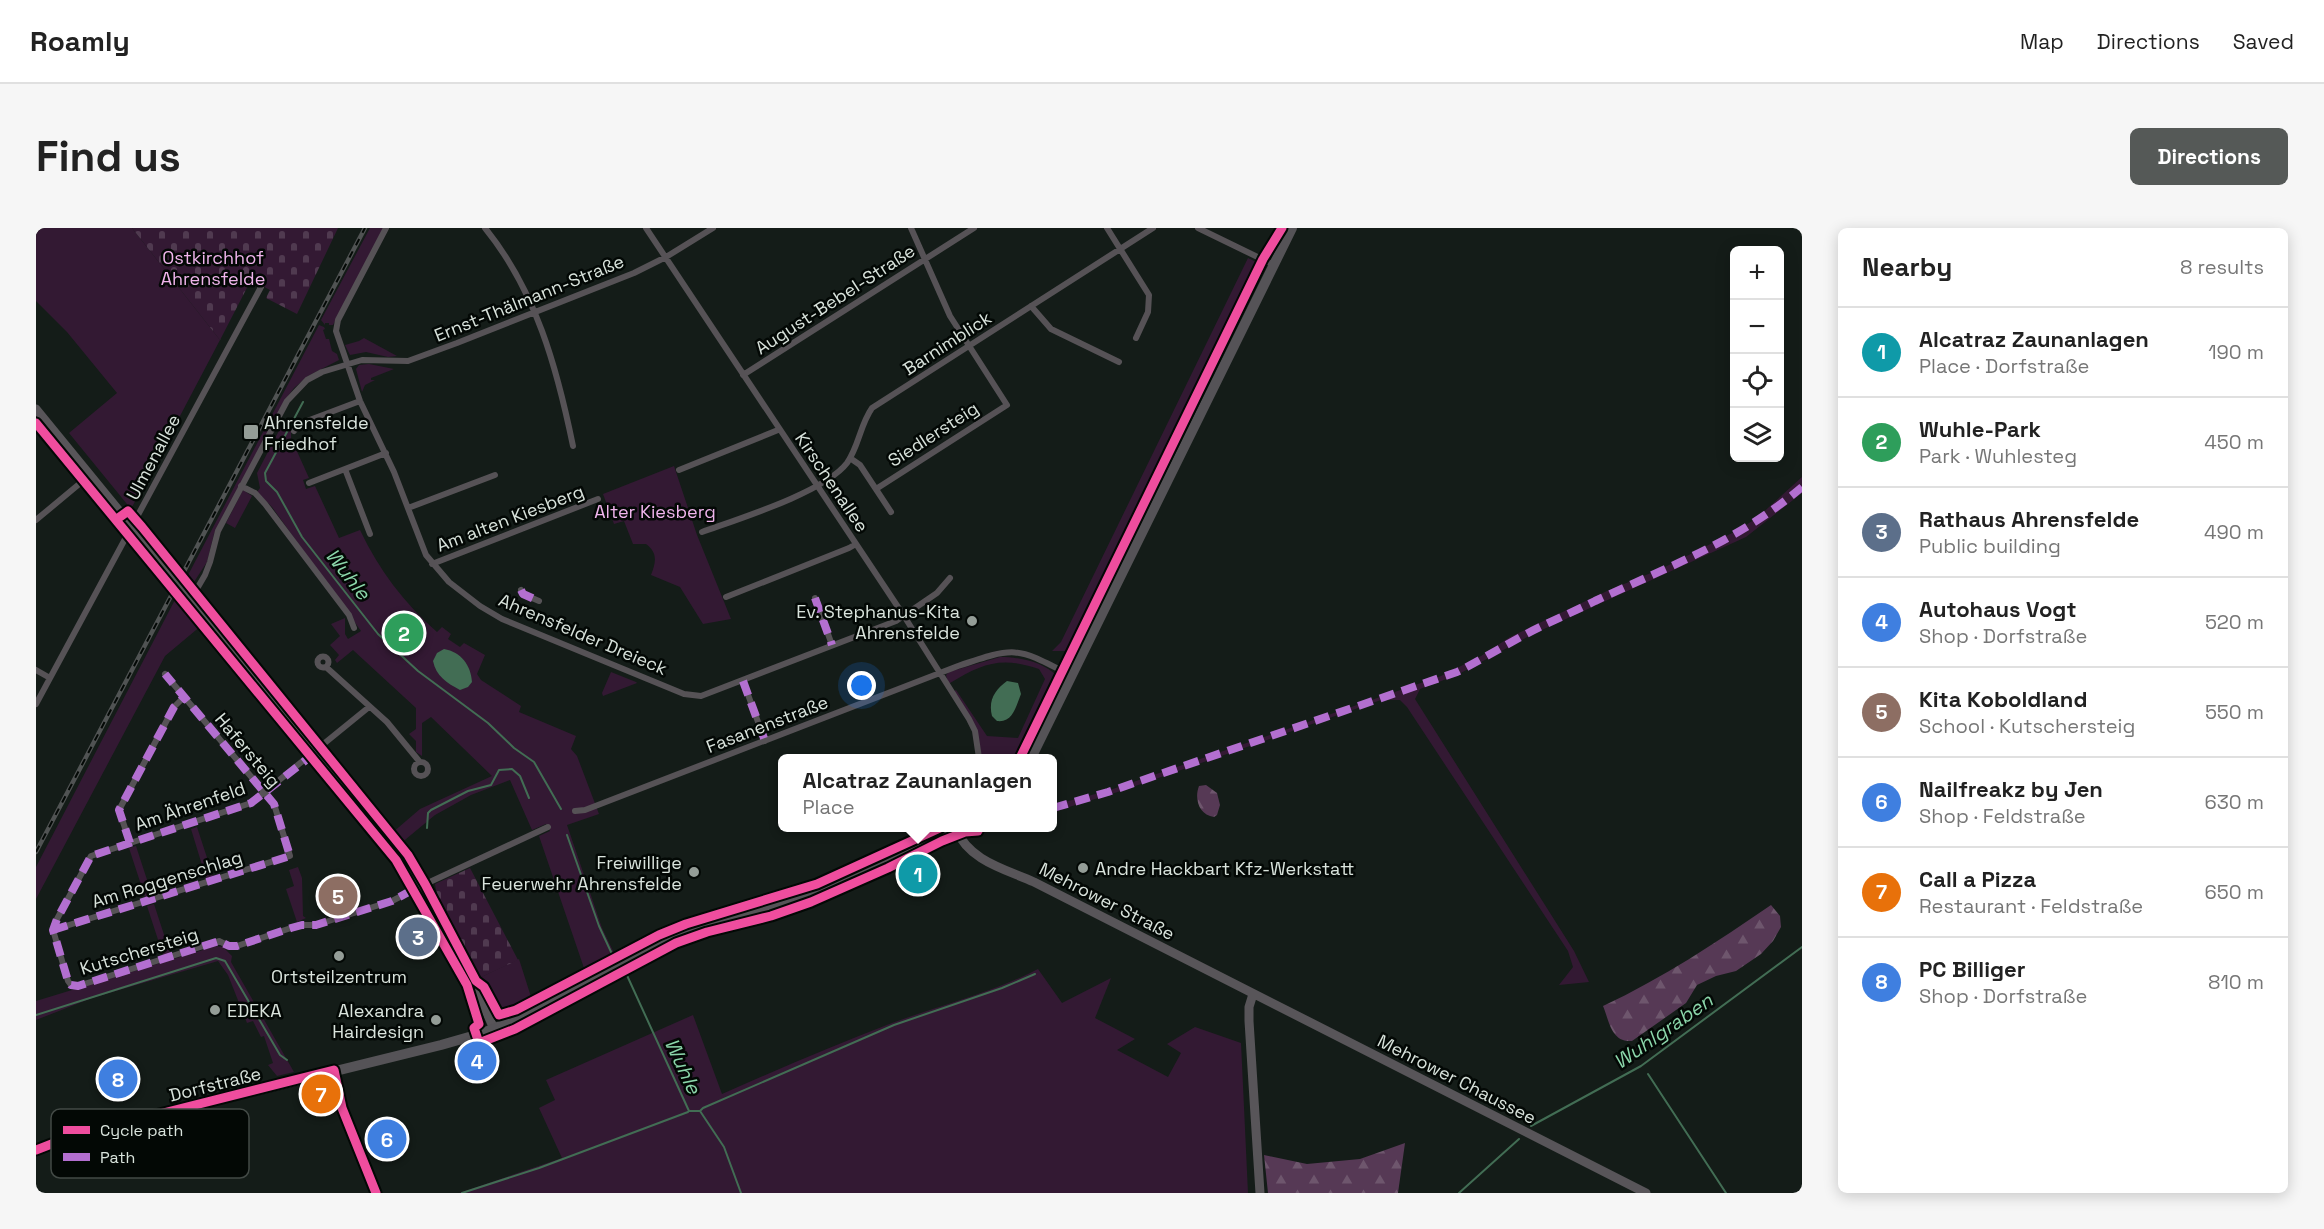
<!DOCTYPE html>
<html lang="en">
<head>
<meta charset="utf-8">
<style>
  body { margin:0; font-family:"Space Grotesk",sans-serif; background:#f6f6f6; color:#222 }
  .controls { position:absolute; right:18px; top:18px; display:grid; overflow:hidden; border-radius:9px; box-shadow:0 3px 15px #0003 }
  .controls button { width:54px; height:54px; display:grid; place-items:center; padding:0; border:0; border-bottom:2px solid #e0e0e0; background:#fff; color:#222; font:30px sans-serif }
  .you { position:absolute; left:826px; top:458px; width:21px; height:21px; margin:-15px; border:4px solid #fff; border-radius:50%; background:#1a73e8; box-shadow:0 0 0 9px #1a73e833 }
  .badge { display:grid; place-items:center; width:39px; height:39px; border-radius:50%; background:#555957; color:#fff; font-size:20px; font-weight:700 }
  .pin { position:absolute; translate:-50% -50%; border:3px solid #fff; box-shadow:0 2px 6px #0006 }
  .popup { position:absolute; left:742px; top:526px; width:279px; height:78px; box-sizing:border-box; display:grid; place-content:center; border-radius:9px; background:#fff; filter:drop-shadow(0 2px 4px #0005); font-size:20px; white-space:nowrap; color:#767676 }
  .popup b { font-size:22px; color:#222 }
  .popup::after { content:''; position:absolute; left:50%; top:100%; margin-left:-12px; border:12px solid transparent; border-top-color:#fff }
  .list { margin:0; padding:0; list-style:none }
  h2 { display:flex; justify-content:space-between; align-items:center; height:78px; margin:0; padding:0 24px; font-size:26px }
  h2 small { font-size:20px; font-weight:400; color:#767676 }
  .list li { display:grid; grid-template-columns:39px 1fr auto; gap:18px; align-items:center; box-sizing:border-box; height:90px; padding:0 24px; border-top:2px solid #e0e0e0 }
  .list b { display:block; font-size:22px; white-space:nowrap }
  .list p { margin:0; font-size:20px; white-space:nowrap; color:#767676 }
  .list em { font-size:20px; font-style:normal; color:#767676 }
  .icon { flex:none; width:33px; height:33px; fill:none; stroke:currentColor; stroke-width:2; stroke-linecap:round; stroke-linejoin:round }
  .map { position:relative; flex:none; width:1766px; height:965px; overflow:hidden; border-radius:9px }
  header { display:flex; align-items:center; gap:36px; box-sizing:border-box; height:84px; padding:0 30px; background:#fff; border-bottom:2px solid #e0e0e0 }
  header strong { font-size:28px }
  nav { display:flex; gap:33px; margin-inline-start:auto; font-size:21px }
  .intro { display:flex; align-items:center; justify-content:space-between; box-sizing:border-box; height:144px; padding:0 36px }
  h1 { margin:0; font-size:42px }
  .button { padding:15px 27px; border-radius:9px; background:#555957; color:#fff; font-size:21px; font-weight:700 }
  main { display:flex; gap:36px; padding:0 36px }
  aside { flex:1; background:#fff; border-radius:9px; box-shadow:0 3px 15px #0003 }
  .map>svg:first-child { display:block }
  .green { fill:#331933 }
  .forest { fill:url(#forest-firs) }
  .cemetery { fill:url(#cemetery-stones) }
  .water { fill:#426d54 }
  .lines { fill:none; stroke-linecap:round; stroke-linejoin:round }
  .stream { stroke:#426d54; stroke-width:2 }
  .street { stroke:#565256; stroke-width:6 }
  .secondary { stroke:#585559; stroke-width:9 }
  .primary { stroke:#555357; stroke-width:10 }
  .rail-casing { stroke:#505353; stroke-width:4.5 }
  .rail { stroke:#030805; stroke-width:2; stroke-dasharray:7; stroke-linecap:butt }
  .quiet { stroke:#b36fd0; stroke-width:8; stroke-dasharray:15 8; stroke-linecap:butt }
  .cycleway-casing { stroke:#030805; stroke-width:13 }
  .cycleway { stroke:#ef4d9e; stroke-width:9 }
  .poi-dot { fill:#949d97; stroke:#030805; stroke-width:2 }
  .labels { text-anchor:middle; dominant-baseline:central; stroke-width:5; stroke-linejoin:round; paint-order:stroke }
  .park-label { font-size:18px; fill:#efb4eb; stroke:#030805 }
  .street-label { font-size:18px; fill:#d9e3dc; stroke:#030805 }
  .poi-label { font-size:18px; fill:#d9e3dc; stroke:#030805; text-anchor:start }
  .water-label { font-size:20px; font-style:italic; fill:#8bd6aa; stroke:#030805 }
  .key { fill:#030805; stroke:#434a46; stroke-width:1.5 }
  .key-label { font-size:16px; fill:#d9e3dc }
</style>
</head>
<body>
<header>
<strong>Roamly</strong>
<nav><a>Map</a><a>Directions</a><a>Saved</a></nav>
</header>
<div class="intro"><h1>Find us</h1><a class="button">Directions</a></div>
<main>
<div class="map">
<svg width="1766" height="965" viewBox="0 0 1766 965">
  <defs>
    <pattern id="forest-firs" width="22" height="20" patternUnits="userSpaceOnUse" patternTransform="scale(1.5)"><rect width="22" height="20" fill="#563955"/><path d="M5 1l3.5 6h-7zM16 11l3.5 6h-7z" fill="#6e566d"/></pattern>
    <pattern id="cemetery-stones" width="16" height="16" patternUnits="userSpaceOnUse" patternTransform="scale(1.5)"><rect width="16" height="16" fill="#331933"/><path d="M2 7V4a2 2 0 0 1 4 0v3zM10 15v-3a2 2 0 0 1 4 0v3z" fill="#503a50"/></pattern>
  </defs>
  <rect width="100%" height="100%" fill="#141c18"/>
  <!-- green -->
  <path class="green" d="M0 0H96L184 112 95 281 33 205 81 165 31 104 0 73Z
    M334 0H348L297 97H293V95H289V97L285 92Z
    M1212 30 1222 35 1031 423H1016L1025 414Z
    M283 97 288 99 289 101 287 102 290 111H293L296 123 301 126 303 132 272 148 258 160 249 172 178 306 171 334 156 357 150 351Z
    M328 110 361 128 352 129 330 124 314 127 309 117 323 113Z
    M333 136 358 141 335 150V152H339L329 157 326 164 320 141 323 137Z
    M247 195 255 199V210L273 250 267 252 270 261 279 258 303 310 324 302C343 342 368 375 401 404L406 399 415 406 412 411 424 419 428 415 449 427 441 446 445 452 485 478 483 484 540 508 535 521 541 528 563 586 531 597 566 700 579 727 575 729 549 743 503 608 514 603 510 596 496 602 474 552 435 567 399 587 364 616 356 605 384 581 456 548 395 489 386 495V528L380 524V513L373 506 380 501V480L317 422 301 435 299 432 303 427 294 417 304 408 295 396 309 390V406L312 411 325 403 236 279 221 264 224 260 221 245Z
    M638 238 661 307 695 391 667 396 644 359 615 347C620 334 622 325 610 316H597L588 293 578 296 567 266Z
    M1766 249V265L1710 309 1497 406 1421 447 1384 461 1379 471 1538 723 1553 754 1523 757 1537 739 1532 723 1371 479 1364 472H1345L1088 562 1017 584V577L1071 563 1405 448 1445 428 1474 409 1571 363 1627 340 1702 302 1721 290Z
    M207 262 216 268 199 300 190 295Z
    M142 366 166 397 129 428 0 671V639Z
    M964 429C984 429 1007 434 1021 448L981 530H946L941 505 917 464 920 462 951 508 982 510 1009 451 1003 441C965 428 947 435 914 455H912L910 447 913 444Z
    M575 444 600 454 601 455 567 468 566 465Z
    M161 599 177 648 170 650 155 601Z
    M100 618 116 667 109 669 93 620Z
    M262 639 266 650 267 688 270 690 261 694 250 661 258 658 253 642Z
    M118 676 134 725 127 727 111 678Z
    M180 718 187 719 196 728 195 734 258 844 241 848 232 837 237 835 228 808 225 809 217 793 211 795 192 747 182 733 56 770 0 792V773Z
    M483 731 496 772 466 785 462 783 448 755 441 751Z
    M1002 741 1026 775 1075 750 1059 790 1099 811 1081 822 1132 849 1145 825 1131 816 1159 799 1205 815 1212 965H423L526 930 503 880 519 872 510 852 657 787 686 866C742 841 799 817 856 795 905 777 956 765 1002 741Z"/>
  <!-- forest -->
  <path class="forest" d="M1170 557 1181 565 1184 577 1181 587 1178 589C1163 587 1158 571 1163 558Z
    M1735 677 1744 688 1745 699 1737 713 1725 726 1700 743 1680 748 1661 757 1650 775 1596 813C1575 815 1573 792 1567 778 1627 750 1681 714 1735 677Z
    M1369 915 1362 965H1232L1228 927 1271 936 1324 931Z"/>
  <!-- cemetery -->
  <path class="cemetery" d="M96 0H302L261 86 230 70 234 62 215 52 184 112Z
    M434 640 482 732 441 751C424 721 405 691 399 656Z"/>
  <!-- water -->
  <path class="water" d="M408 421C425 424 435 437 436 454L432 459 424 462C411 455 400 448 397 433L401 425Z
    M971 453 982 455 985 466C980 478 977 495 961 493L956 488C952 472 959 462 971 453Z"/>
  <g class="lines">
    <!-- stream -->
    <path class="stream" d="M267 174 229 245 230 253 241 264 266 309 342 406 382 443 452 495 478 520 498 534 525 581
      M391 600 392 585 395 582 432 563 455 557 463 542 476 541 484 548 493 570
      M531 607 563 698 576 726
      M589 743 653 883H664L688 919 705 965
      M0 787 180 730 189 733 244 827 251 832
      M1612 846 1690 965
      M664 883 667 880 858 797 966 760 999 746
      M1495 898 1605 838 1766 719
      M426 965 503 940 652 884
      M1423 965 1483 911"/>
    <!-- street -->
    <path class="street" d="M350 0 302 92 300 103 324 173 358 244 390 327 413 354 444 378 466 391 648 466 665 468 860 393 901 365 914 350
      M449 0C500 63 521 140 537 218
      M610 0 868 388 933 491 939 503 943 530
      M1071 0 1113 67 1112 84 1100 110
      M1162 0 1238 37
      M995 78 1015 101 1083 134
      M707 147 938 0
      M258 203 263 196 324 173
      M814 230 824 237 855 284
      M309 241 334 306
      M643 242 742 202
      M273 255 350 225
      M205 258 219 265 229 276 313 387 318 400
      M840 261 971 177 914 88 875 0
      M372 280 459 247
      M0 292 54 247
      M666 304C702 291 789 264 811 235 823 218 824 197 836 180L1117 0
      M396 336 562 271
      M485 362 487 366 503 373
      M153 368 162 359 169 347 174 334 182 303 251 173 271 152 286 144 326 132 372 133 421 115 598 45 630 29 677 0
      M690 369 813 320 820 316
      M779 370 796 417
      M281.5 434a5.5 5.5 0 1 1 11 0a5.5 5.5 0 1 1-11 0Z
      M290 439 351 494 383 533
      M0 442 14 450
      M707 453 729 513
      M0 476 225 59
      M333 479 215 575 55 628 21 691 17 702 32 753 35 757 42 758 183 713 193 718H201L255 700 266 697H280L356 673 383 659 512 599
      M378 541a7 7 0 1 1 14 0a7 7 0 1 1-14 0Z
      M539 583 549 582 922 438C981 418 980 419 1034 447
      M94 615 83 582 138 479 148 469
      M17 702 254 628 238 576 129 446
      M298 842 306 880 340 965"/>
    <!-- secondary -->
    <path class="secondary" d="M0 181 240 475 252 494 262 501 351 609 371 638 441 762 458 801
      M240 475 255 485 262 500
      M920 601C933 633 969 641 998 654L1610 965
      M1217 766 1213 779V793L1224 965"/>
    <!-- primary -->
    <path class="primary" d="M995 530 1256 0
      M0 922 57 903 405 817 447 805 484 790 638 710 768 668 923 600"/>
    <!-- rail casing -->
    <g class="rail-casing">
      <path id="rail" d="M0 624 329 0"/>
    </g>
    <!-- rail -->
    <use href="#rail" class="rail"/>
    <!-- quiet -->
    <path class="quiet" d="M485 362 487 366 503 373
      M779 370 796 417
      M707 453 729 513
      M279 525 215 575 55 628 21 691 17 702 32 753 35 757 42 758 183 713 193 718H201L255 700 266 697H280L356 673 380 660
      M1017 580 1072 564 1421 444C1441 434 1461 422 1481 411 1506 397 1533 386 1559 373 1632 339 1704 312 1766 259
      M94 615 83 582 138 479 148 469
      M17 702 254 628 238 576 129 446"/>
    <!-- cycleway casing -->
    <g class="cycleway-casing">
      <path id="cycleway" d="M0 195 360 632 431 757 443 796 438 800 443 815 479 801 640 715 671 704 735 688 775 674 852 640 906 613 929 604 942 603 943 600
        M81 291 92 283 106 299 372 627 389 656 440 753 448 759 463 787 480 782 623 707 650 696 781 656 904 600
        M984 530 1227 31 1246 0
        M0 922 36 908 298 842 306 880 340 965"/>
    </g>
    <!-- cycleway -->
    <use href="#cycleway" class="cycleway"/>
  </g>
  <!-- markers -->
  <g class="poi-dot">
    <rect x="207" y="196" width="16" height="16" rx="3"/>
    <circle cx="936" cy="393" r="6"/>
    <circle cx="1047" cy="640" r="6"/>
    <circle cx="658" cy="644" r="6"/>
    <circle cx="303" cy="728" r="6"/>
    <circle cx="179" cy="782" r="6"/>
    <circle cx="400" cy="792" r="6"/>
  </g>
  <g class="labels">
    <!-- park labels -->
    <g class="park-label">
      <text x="177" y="29">Ostkirchhof<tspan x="177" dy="21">Ahrensfelde</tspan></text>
      <text x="619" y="283">Alter Kiesberg</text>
    </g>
    <!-- street labels -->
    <g class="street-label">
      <text transform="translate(493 70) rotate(-22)">Ernst-Thälmann-Straße</text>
      <text transform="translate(799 71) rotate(-33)">August-Bebel-Straße</text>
      <text transform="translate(911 115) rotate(-33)">Barnimblick</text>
      <text transform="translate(897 206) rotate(-33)">Siedlersteig</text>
      <text transform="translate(117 229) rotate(-62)">Ulmenallee</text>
      <text transform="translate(796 254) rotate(56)">Kirschenallee</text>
      <text transform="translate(474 290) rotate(-21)">Am alten Kiesberg</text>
      <text transform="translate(547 406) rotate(23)">Ahrensfelder Dreieck</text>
      <text transform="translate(731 496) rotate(-21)">Fasanenstraße</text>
      <text transform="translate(212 522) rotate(50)">Hafersteig</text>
      <text transform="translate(154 578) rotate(-19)">Am Ährenfeld</text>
      <text transform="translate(131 651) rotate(-17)">Am Roggenschlag</text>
      <text transform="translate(1071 673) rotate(27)">Mehrower Straße</text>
      <text transform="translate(103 723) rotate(-17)">Kutschersteig</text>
      <text transform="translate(1421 851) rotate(27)">Mehrower Chaussee</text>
      <text transform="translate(179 856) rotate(-14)">Dorfstraße</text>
    </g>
    <!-- poi labels -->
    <g class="poi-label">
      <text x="228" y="194">Ahrensfelde<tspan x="228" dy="21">Friedhof</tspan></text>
      <text x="924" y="383" text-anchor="end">Ev. Stephanus-Kita<tspan x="924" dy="21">Ahrensfelde</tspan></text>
      <text x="646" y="634" text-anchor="end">Freiwillige<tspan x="646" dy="21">Feuerwehr Ahrensfelde</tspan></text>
      <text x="1059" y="640">Andre Hackbart Kfz-Werkstatt</text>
      <text x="303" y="748" text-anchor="middle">Ortsteilzentrum</text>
      <text x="191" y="782">EDEKA</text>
      <text x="388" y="782" text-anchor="end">Alexandra<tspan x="388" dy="21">Hairdesign</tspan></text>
    </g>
    <!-- water labels -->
    <g class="water-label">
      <text transform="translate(312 346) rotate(52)">Wuhle</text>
      <text transform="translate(1627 803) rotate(-35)">Wuhlgraben</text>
      <text transform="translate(647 838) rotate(65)">Wuhle</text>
    </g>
  </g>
  <!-- legend -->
  <rect x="15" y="881" width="198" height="69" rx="9" class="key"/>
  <rect x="27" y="898" width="27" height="8" fill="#ef4d9e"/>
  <rect x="27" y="925" width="27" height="8" fill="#b36fd0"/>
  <g class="key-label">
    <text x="64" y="908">Cycle path</text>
    <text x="64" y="935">Path</text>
  </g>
</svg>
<div class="controls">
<button>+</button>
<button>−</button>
<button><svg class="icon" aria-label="locate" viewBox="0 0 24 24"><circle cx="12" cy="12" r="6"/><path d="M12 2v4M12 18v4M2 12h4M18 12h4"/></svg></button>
<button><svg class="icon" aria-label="layers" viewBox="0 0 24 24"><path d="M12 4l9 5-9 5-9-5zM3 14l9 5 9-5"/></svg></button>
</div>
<div class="you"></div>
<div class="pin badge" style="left:882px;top:646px;background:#0f9aa8">1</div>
<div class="popup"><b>Alcatraz Zaunanlagen</b>Place</div>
<div class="pin badge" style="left:368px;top:405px;background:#2e9e5b">2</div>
<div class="pin badge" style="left:382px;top:709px;background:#5c6f8a">3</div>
<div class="pin badge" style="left:441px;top:833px;background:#3f7fe0">4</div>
<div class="pin badge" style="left:302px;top:668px;background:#8d6e63">5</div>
<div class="pin badge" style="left:351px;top:911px;background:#3f7fe0">6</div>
<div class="pin badge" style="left:285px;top:866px;background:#e8710a">7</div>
<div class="pin badge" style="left:82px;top:851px;background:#3f7fe0">8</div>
</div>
<aside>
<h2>Nearby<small>8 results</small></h2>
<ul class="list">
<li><span class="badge" style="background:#0f9aa8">1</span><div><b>Alcatraz Zaunanlagen</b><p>Place · Dorfstraße</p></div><em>190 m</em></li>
<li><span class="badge" style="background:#2e9e5b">2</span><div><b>Wuhle-Park</b><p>Park · Wuhlesteg</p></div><em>450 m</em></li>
<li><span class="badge" style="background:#5c6f8a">3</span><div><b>Rathaus Ahrensfelde</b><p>Public building</p></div><em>490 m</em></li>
<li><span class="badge" style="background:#3f7fe0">4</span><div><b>Autohaus Vogt</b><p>Shop · Dorfstraße</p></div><em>520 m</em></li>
<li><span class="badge" style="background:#8d6e63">5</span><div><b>Kita Koboldland</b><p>School · Kutschersteig</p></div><em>550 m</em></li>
<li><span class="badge" style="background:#3f7fe0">6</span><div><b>Nailfreakz by Jen</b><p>Shop · Feldstraße</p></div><em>630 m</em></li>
<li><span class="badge" style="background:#e8710a">7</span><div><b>Call a Pizza</b><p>Restaurant · Feldstraße</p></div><em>650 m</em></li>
<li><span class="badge" style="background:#3f7fe0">8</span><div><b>PC Billiger</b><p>Shop · Dorfstraße</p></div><em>810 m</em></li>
</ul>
</aside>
</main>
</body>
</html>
